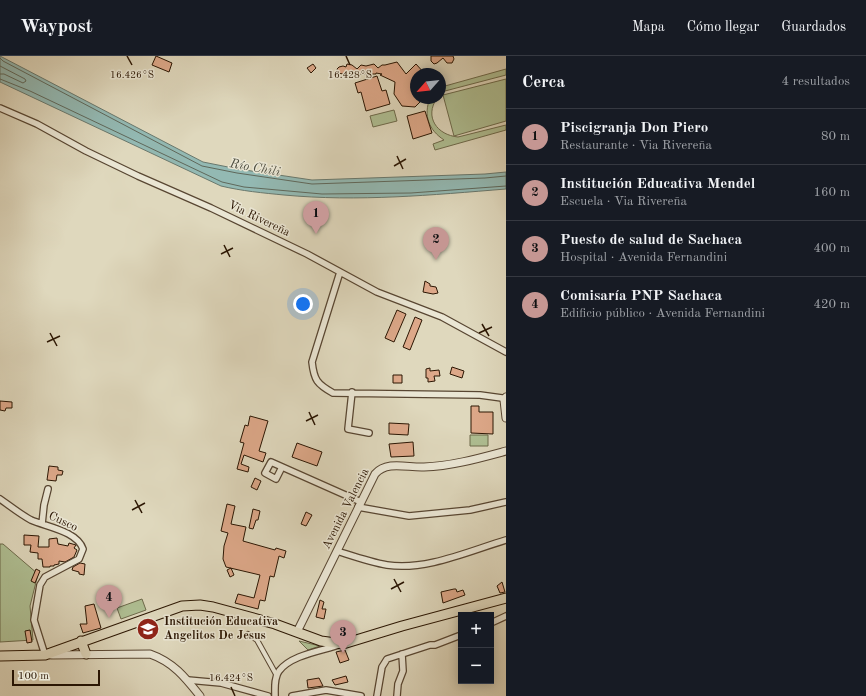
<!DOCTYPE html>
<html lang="es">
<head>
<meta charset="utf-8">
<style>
  body { margin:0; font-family:"Old Standard TT",serif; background:#242831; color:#f1f3f6 }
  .controls { position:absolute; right:12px; bottom:12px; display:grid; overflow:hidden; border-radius:0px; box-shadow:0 2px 10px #0003 }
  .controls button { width:36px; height:36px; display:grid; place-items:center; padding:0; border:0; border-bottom:1px solid #363941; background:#171b24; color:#f1f3f6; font:20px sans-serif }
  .compass { position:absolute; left:410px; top:12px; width:36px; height:36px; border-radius:50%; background:#171b24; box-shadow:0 2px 10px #0003; rotate:243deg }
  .scale { position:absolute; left:12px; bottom:10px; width:88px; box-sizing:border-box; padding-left:4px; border:2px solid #2b1603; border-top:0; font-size:11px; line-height:14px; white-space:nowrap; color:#2b1603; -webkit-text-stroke:3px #eae6d4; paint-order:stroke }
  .you { position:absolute; left:303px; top:248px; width:14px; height:14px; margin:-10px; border:3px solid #fff; border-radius:50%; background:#1a73e8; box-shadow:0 0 0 6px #1a73e833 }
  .badge { display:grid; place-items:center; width:26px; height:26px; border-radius:50%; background:#c59692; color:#111; font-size:13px; font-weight:700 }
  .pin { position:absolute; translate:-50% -33px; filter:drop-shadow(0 1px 2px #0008) }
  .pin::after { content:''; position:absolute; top:21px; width:14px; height:12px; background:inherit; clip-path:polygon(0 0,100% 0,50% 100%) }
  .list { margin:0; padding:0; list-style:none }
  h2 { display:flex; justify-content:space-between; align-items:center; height:52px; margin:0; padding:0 16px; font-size:17px }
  h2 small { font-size:13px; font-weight:400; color:#9ea1a6 }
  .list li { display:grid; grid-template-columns:26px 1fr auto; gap:12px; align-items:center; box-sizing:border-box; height:56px; padding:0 16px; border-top:1px solid #363941 }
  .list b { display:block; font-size:15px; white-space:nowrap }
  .list p { margin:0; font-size:13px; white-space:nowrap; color:#9ea1a6 }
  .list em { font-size:13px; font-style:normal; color:#9ea1a6 }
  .map { position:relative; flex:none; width:506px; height:640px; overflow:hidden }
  header { display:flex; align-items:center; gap:24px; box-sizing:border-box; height:56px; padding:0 20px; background:#171b24; border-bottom:1px solid #363941 }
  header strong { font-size:19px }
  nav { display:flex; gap:22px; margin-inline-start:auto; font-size:14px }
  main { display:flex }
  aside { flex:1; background:#171b24 }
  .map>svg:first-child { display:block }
  .green { fill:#afbf93; stroke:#6d6a4b }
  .water { fill:#93b9b3; stroke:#69786d }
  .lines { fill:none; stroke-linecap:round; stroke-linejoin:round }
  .shore { stroke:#5f685b; stroke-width:1 }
  .building { fill:#dda889; stroke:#2b1603 }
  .pedestrian-casing { stroke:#584632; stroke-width:6 }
  .minor-casing { stroke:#584632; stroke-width:8 }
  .tertiary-casing { stroke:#584632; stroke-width:9 }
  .primary-casing { stroke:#2b1603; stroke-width:11 }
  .pedestrian { stroke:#eae6d4; stroke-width:4 }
  .minor { stroke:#eae6d4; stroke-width:5.5 }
  .tertiary { stroke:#eae6d4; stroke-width:7 }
  .primary { stroke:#dfd8bd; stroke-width:9 }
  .ticks { fill:none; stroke:#2b1603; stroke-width:1.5 }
  .labels { text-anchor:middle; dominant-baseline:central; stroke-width:3; stroke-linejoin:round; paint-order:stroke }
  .street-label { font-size:12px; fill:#2b1603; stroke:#eae6d4 }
  .poi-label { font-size:12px; font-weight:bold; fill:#2b1603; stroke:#eae6d4; text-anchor:start }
  .water-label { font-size:13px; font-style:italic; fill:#4f4f41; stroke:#eae6d4 }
  .ticks-label { font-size:10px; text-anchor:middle; fill:#2b1603; stroke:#eae6d4; stroke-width:3; stroke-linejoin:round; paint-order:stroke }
</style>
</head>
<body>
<header>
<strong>Waypost</strong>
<nav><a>Mapa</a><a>Cómo llegar</a><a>Guardados</a></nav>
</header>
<main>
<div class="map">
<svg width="506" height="640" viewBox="0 0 506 640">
  <rect width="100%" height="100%" fill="#dfd8bd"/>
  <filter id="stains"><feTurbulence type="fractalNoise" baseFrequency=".005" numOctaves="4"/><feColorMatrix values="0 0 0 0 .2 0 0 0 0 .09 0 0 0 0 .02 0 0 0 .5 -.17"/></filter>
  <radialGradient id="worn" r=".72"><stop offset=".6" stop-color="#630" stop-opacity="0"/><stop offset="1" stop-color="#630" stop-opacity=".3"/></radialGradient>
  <!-- green -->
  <path class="green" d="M506 13V19L445 35 440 39V32L445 30Z
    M506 23V65L454 80 443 39Z
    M430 42H437C424 61 437 79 458 81L506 69V74L435 94 433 88 444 84C429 74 423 60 430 42Z
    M394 54 397 65 373 71 370 60Z
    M470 379H488V390H470Z
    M0 488H3L38 518 30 550 33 584 0 586Z
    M142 543 146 554 121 563 117 552Z
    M299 585 320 590 308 594Z"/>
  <!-- water -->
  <path class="water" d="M0 0 203 106 238 113 312 124 485 118 506 116V133C432 139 358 146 284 139 263 137 242 135 221 130L0 26Z"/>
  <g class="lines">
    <!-- shore -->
    <path class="shore" d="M0 2 3 5 202 110 237 117 312 128 485 122 506 120
      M0 10 25 23 26 25 23 27 4 18H0
      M0 23 30 35 222 126 244 131 322 138 411 137 506 130"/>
  </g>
  <!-- building -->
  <path class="building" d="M156 0 172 7 169 16 152 9Z
    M431 0H453L454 3 452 7H447L443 2 437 7 434 8 431 5Z
    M397 6 406 18 416 8 425 18H416V42H424L415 51 402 50 394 38 395 26 380 19 382 18 376 17V18H360L356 16 354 18H348L346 16 343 18 338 17 337 13 339 11 343 10 346 11 347 8 352 9 357 13 361 9 366 10 374 8 378 12 382 9H385Z
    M313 8 316 12 311 17 307 12Z
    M377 20 382 35 386 34 390 48 366 55 361 36 358 37 355 27Z
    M425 55 432 77 413 83 407 60Z
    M425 225 430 228V230L436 231 438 237 433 238 423 236Z
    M397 254 406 258 394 286 385 282Z
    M415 261 422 264 410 294 403 291Z
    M452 311 464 315 462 322 450 318Z
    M430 312V315L439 314 440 320H434L435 325 428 326V322H426V313Z
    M393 319H402V327H393Z
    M0 345 12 346V352H6L5 355 0 354Z
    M471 350H479V356H493V378L471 377Z
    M250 360 268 365 259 395 266 397 263 406 244 399 241 408 249 411 248 416 237 413 244 387 240 386 245 369 248 370Z
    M389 367 409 368 408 379 389 378Z
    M413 386 414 400 391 401 389 388Z
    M297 387 322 396 317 410 292 401Z
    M49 410 58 411V414L63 415 62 419H57L56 425 47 424Z
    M255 422 261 425 257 434 251 431Z
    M227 448 235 450 231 468 246 471 243 485 275 494 276 492 286 495 284 502 279 500 274 521 270 520 265 545 260 544 258 553 235 547 238 538 254 542 260 519 226 511 223 503 224 490 228 477 221 475Z
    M253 453 260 455 258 464H256L253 473 249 472Z
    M306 456 312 459 306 470 301 468Z
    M24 479 39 480 38 491H49V483L57 482 58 488 68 490 69 487 76 489 74 492 77 494 74 501 65 506 59 505V508L54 509V510H50V511H43L42 503H38V497L30 496 31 489H24Z
    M80 507 85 508 84 519 79 518V516L72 514 73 511Z
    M231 512 234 519 230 521 227 514Z
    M36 513 40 515 35 527 31 525Z
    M502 526 505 536 500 537 497 530Z
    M454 533H456L457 536 463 534 465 539 443 547 441 536Z
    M320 544 324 546 322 553H326L324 563 316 561Z
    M94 548 101 572 83 577 80 568H87L85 550Z
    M30 574 32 586 27 587 25 575Z
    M345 594 349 604 340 607 336 596Z
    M346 620 348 626 335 629 332 624Z
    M319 622 323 630 308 632 307 624Z"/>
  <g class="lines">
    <!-- pedestrian casing -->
    <g class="pedestrian-casing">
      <path id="pedestrian" d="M248 578 257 584 277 620"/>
    </g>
    <!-- minor casing -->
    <g class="minor-casing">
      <path id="minor" d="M0 52 37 68 86 95 138 120 211 152 307 198 377 236 442 261 506 296
        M340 216 312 306C314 324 317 328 333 337L480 339 502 342 504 344
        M352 336 348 373 369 377
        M282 411 276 423 265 417 271 406 361 446
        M0 443C10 450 20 458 31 464 47 471 77 475 83 493L79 503 45 521 40 529 34 564 45 599
        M358 451 409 460 470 454 506 446
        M42 468 44 449 48 433
        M337 495C353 500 370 506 387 509 426 515 469 495 506 484
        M491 567 506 560
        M188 624 221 627 268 640
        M275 640C275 632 274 622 279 615 291 599 321 595 339 589
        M292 640 326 634 361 640
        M377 640 382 611 387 603 430 589H435L461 579
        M397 640 398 628 403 615 402 598"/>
    </g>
    <!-- tertiary casing -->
    <g class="tertiary-casing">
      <path id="tertiary" d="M506 341 504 344 506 362
        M297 576 375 418C387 404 408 412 424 411 452 410 480 402 506 395
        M51 599 150 598C173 606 185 621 200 640"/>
    </g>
    <!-- primary casing -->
    <g class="primary-casing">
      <path id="primary" d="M81 585 86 598
        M0 600 45 599 182 550 200 549 213 551 275 568 321 585 343 588 402 570 506 542"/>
    </g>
    <!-- pedestrian -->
    <use href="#pedestrian" class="pedestrian"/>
    <!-- minor -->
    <use href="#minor" class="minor"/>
    <!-- tertiary -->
    <use href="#tertiary" class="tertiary"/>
    <!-- primary -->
    <use href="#primary" class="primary"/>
  </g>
  <!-- ticks -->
  <path class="ticks" d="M127 0 132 9M346 0 350 9M397 100 403 113M394 110 406 103M224 189 230 201M221 198 233 192M482 268 489 280M50 277 57 290M479 277 492 271M47 286 60 280M309 356 315 369M306 365 318 359M135 444 142 457M132 454 145 447M394 523 401 536M391 533 404 526M231 631 235 640"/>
  <!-- icons -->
  <defs>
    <g id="school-disc" transform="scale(1.15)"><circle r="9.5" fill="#8f2418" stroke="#eae6d4"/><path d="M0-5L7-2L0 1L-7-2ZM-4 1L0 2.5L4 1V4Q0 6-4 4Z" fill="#fff"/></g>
  </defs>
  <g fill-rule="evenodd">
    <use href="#school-disc" x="148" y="573"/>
  </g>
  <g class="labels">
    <!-- street labels -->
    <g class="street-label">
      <text transform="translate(259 163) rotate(26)">Via Rivereña</text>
      <text transform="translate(346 453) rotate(-63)">Avenida Valencia</text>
      <text transform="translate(63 466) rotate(25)">Cusco</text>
    </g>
    <!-- poi labels -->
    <g class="poi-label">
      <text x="164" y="566">Institución Educativa<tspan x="164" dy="14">Angelitos De Jesus</tspan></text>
    </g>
    <!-- water labels -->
    <g class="water-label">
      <text transform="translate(255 112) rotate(10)">Río Chili</text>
    </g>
  </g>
  <g class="ticks-label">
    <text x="132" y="22">16.426°S</text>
    <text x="350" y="22">16.428°S</text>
    <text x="231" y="625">16.424°S</text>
  </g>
  <rect width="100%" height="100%" filter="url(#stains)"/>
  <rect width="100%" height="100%" fill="url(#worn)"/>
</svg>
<div class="controls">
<button>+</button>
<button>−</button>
</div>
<svg class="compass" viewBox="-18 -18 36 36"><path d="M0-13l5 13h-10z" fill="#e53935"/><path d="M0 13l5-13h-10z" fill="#9ea1a6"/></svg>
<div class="scale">100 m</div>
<div class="you"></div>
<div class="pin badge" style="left:316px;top:178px">1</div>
<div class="pin badge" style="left:436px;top:204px">2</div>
<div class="pin badge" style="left:343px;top:597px">3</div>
<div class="pin badge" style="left:109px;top:562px">4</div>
</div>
<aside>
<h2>Cerca<small>4 resultados</small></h2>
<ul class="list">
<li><span class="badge">1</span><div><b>Piscigranja Don Piero</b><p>Restaurante · Via Rivereña</p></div><em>80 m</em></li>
<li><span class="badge">2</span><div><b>Institución Educativa Mendel</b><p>Escuela · Via Rivereña</p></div><em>160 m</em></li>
<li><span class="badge">3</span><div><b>Puesto de salud de Sachaca</b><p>Hospital · Avenida Fernandini</p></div><em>400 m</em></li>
<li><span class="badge">4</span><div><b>Comisaría PNP Sachaca</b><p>Edificio público · Avenida Fernandini</p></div><em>420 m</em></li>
</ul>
</aside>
</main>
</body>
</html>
